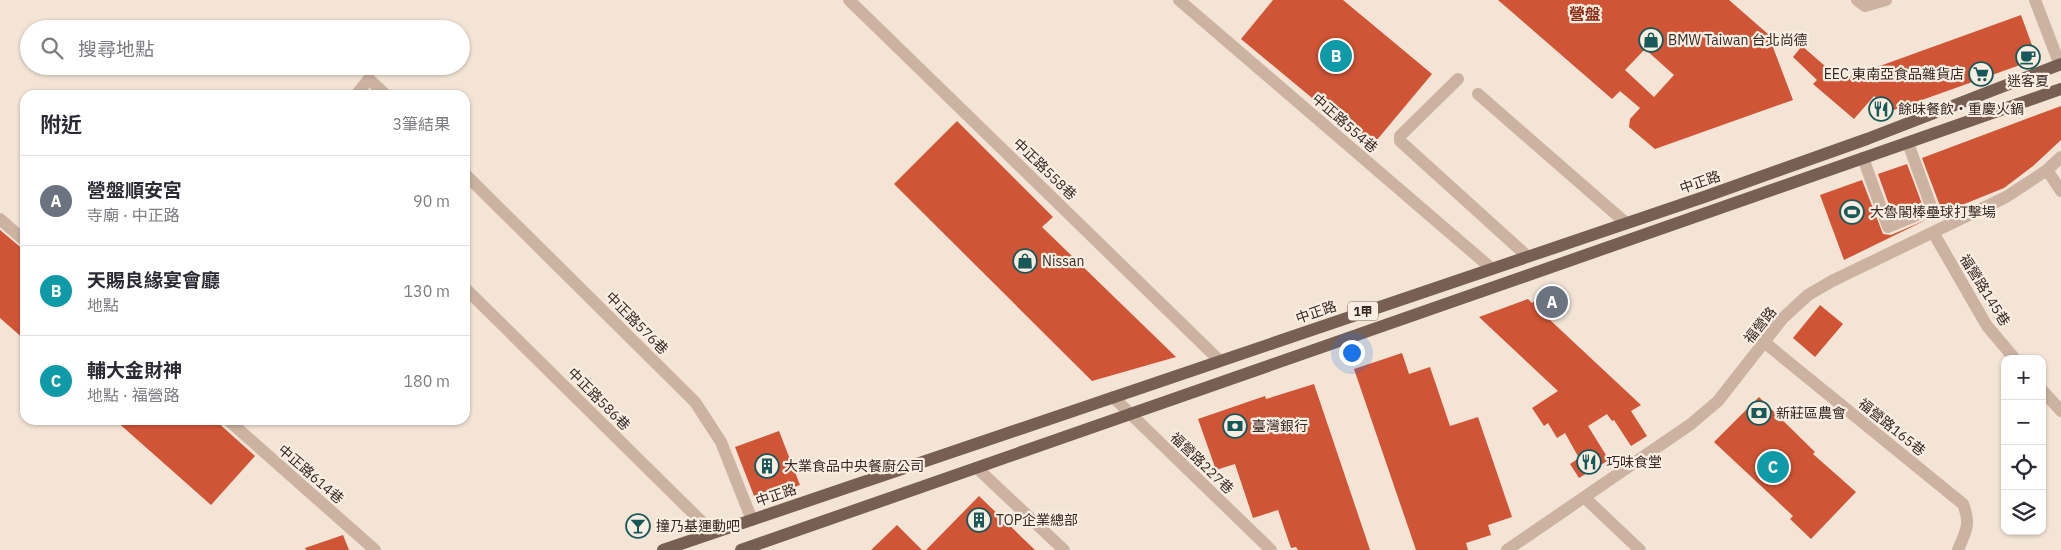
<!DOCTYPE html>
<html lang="zh-TW">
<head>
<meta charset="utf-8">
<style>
  body { margin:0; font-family:"IBM Plex Sans","Noto Sans TC",sans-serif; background:#f2f2f3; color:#2b2b33 }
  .controls { position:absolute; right:15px; bottom:15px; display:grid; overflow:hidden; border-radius:10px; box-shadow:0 1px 4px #0004 }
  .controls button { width:45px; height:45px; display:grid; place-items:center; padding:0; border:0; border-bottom:1px solid #e1e1e2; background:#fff; color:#2b2b33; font:25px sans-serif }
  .you { position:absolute; left:1351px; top:352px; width:18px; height:18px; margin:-12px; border:4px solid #fff; border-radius:50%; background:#1a73e8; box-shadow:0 0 0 8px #1a73e833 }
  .badge { display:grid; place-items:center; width:32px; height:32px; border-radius:50%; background:#175859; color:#fff; font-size:16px; font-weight:700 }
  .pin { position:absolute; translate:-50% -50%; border:2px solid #fff; box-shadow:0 1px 5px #0006 }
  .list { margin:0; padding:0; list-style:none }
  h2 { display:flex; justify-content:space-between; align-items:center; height:65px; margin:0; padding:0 20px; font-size:21px }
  h2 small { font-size:16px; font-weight:400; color:#7c7c81 }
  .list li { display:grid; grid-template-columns:32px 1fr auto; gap:15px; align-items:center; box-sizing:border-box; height:90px; padding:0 20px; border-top:1px solid #e1e1e2 }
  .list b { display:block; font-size:19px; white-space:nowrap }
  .list p { margin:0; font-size:16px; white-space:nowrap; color:#7c7c81 }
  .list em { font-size:16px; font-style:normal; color:#7c7c81 }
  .icon { flex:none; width:28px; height:28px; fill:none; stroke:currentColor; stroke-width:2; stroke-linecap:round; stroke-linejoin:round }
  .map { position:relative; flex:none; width:2061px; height:550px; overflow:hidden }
  .search { position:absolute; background:#fff; box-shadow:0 1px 4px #0004; left:20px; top:20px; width:450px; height:55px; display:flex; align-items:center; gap:12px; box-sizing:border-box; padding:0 18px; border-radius:28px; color:#7c7c81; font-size:19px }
  .panel { position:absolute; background:#fff; box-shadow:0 1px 4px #0004; left:20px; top:90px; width:450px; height:335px; border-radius:15px }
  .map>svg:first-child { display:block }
  .building { fill:#d05436; fill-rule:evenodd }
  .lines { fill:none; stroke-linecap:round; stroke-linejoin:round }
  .minor { stroke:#cbb2a1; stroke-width:12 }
  .major { stroke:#785f54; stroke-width:12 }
  .labels { text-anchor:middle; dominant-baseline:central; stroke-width:4.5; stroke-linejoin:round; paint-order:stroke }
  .shield { fill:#faeee2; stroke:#70645d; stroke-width:1 }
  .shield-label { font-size:12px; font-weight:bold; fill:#352924 }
  .poi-label { font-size:14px; fill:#352924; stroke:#faeee2; text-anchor:start }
  .street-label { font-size:14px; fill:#352924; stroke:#faeee2 }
  .quarter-label { font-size:16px; font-weight:bold; fill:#8a2d17; stroke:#faeee2 }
</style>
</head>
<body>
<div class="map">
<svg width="2061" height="550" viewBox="0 0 2061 550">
  <rect width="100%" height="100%" fill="#f3e4d6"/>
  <!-- building -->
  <path class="building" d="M1273 0H1343L1432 74 1371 147 1241 39Z
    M1498 0H1729L1768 34 1793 100 1655 149 1629 127 1630 119 1640 108 1620 91 1612 99ZM1645 49 1674 75 1654 97 1625 70Z
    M2021 15 2037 59 1891 111 1874 96 1854 119 1813 84 1817 80 1793 57 1802 46 1841 80Z
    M2061 106V140L2033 166 2004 188 1937 215 1940 211V206L1922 158Z
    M957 121 1053 217 1042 227 1176 357 1092 381 894 184Z
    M1907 164 1922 204 1893 216 1878 174Z
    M1862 180 1883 234 1891 235 1928 219 1844 260 1820 195Z
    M0 230 25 251V340L0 318Z
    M1547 291 1563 308 1550 320 1641 405 1631 411 1647 436 1631 446 1614 420 1612 421 1607 414 1588 426 1609 460 1579 478 1570 464 1579 458 1565 433 1557 438 1548 423 1544 426 1532 408 1558 391 1479 317 1528 299 1532 303Z
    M1820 305 1843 324 1815 357 1793 338Z
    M1402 353 1409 374 1430 367 1450 426 1478 417 1512 517 1488 525 1491 535 1466 543 1468 550H1416L1354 369Z
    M1314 384 1370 550H1298L1296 547 1291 548 1278 510 1253 518 1235 464 1216 470 1198 419 1265 396 1266 399Z
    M1759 397 1815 452 1813 454 1856 492 1811 539 1790 519 1793 516 1714 442Z
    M115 420H215L255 456 211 505Z
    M779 431 800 485 756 501 735 447Z
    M979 496 1035 550H926Z
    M897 525 922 550H871Z
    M343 535 349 550H306L305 548Z"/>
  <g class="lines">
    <!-- minor -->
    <path class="minor" d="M849 0 1219 360
      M1179 0 1491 268
      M1857 0 1865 6 1886 0
      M2035 0 2060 65
      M1458 79 1400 136V141L1527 256
      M1478 94 1626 223
      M356 95 369 79 386 95
      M1863 158 1888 227 1932 209 1908 143
      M2047 170 2061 191
      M465 174 695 402 721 442 752 520
      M0 219 25 241
      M1934 234 1987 326 2015 359
      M465 288 705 525 709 534
      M1764 342 1963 504C1971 524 1966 531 1958 550
      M2042 390 2061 411
      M1113 397 1271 550
      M228 420 375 550
      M977 468 1064 550
      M1584 497 1640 550
      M1507 550 1691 424 1718 401 1783 318 1808 295 1832 281 2006 197 2047 170 2061 157"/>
    <!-- major -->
    <path class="major" d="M663 550 1704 197 1867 139 2061 64
      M741 550 2061 89"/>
  </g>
  <!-- icons -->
  <defs>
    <g id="shop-ring" transform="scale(1.25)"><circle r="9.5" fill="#faeee2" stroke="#175859" stroke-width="1.5"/><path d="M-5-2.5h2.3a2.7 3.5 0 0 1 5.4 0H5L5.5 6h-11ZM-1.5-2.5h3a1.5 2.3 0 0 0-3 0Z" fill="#175859"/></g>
    <g id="cafe-ring" transform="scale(1.25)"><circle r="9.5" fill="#faeee2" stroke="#175859" stroke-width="1.5"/><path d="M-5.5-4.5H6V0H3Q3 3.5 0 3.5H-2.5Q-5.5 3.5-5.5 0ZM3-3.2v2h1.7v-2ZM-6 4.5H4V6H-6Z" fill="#175859"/></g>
    <g id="supermarket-ring" transform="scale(1.25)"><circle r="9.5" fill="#faeee2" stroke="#175859" stroke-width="1.5"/><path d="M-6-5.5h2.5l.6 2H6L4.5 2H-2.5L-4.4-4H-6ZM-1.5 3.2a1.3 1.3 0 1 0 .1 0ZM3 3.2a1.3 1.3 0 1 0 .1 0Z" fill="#175859"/></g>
    <g id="restaurant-ring" transform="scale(1.25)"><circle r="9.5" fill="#faeee2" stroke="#175859" stroke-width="1.5"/><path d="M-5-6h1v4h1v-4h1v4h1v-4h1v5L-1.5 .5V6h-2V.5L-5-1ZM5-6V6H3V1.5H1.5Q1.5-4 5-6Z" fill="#175859"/></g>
    <g id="stadium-ring" transform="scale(1.25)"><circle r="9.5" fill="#faeee2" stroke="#175859" stroke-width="1.5"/><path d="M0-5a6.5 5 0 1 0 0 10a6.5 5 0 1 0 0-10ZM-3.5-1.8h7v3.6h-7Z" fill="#175859"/></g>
    <g id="bank-ring" transform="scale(1.25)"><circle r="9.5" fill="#faeee2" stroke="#175859" stroke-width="1.5"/><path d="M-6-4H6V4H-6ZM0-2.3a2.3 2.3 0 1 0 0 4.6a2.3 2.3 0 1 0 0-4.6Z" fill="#175859"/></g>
    <g id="building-ring" transform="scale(1.25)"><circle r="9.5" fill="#faeee2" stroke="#175859" stroke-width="1.5"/><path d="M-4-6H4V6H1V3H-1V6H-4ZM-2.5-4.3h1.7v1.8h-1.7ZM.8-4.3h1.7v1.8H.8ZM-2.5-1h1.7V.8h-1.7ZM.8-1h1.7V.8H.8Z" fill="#175859"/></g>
    <g id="bar-ring" transform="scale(1.25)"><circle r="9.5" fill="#faeee2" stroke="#175859" stroke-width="1.5"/><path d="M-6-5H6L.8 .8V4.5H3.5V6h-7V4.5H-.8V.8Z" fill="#175859"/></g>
  </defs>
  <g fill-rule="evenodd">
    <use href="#shop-ring" x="1651" y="40"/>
    <use href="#cafe-ring" x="2028" y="57"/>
    <use href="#supermarket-ring" x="1981" y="74"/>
    <use href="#restaurant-ring" x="1881" y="109"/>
    <use href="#stadium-ring" x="1852" y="212"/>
    <use href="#shop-ring" x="1025" y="261"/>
    <use href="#bank-ring" x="1759" y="413"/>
    <use href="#bank-ring" x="1235" y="426"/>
    <use href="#restaurant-ring" x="1589" y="462"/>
    <use href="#building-ring" x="767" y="466"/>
    <use href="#building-ring" x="979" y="520"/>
    <use href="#bar-ring" x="638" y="526"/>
  </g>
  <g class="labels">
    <!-- shield labels -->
    <rect class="shield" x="1348" y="301.5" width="30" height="19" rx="4"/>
    <g class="shield-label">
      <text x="1363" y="311">1甲</text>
    </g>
    <!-- poi labels -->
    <g class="poi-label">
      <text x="1668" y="40">BMW Taiwan 台北尚德</text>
      <text x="1964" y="74" text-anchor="end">EEC 東南亞食品雜貨店</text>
      <text x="2028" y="81" text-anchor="middle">迷客夏</text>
      <text x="1898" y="109">餘味餐飲‧重慶火鍋</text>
      <text x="1870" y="212">大魯閣棒壘球打擊場</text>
      <text x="1042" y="261">Nissan</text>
      <text x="1776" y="413">新莊區農會</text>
      <text x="1252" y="426">臺灣銀行</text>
      <text x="1606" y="462">巧味食堂</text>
      <text x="784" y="466">大業食品中央餐廚公司</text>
      <text x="996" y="520">TOP企業總部</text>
      <text x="656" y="526">撞乃基運動吧</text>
    </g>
    <!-- street labels -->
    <g class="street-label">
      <text transform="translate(1345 123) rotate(41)">中正路554巷</text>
      <text transform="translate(1045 169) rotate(44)">中正路558巷</text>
      <text transform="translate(1700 182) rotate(-19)">中正路</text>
      <text transform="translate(1985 290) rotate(58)">福營路145巷</text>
      <text transform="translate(1316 312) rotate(-19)">中正路</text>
      <text transform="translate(637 323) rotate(45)">中正路576巷</text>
      <text transform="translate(1760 325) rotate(-51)">福營路</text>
      <text transform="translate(599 399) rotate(45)">中正路586巷</text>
      <text transform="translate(1892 427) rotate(39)">福營路165巷</text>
      <text transform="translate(1202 463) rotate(44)">福營路227巷</text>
      <text transform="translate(311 474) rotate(41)">中正路614巷</text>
      <text transform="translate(776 495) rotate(-19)">中正路</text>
    </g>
    <!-- quarter labels -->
    <g class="quarter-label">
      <text x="1585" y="14">營盤</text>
    </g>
  </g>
</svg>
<div class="controls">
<button>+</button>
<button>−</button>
<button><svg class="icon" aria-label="locate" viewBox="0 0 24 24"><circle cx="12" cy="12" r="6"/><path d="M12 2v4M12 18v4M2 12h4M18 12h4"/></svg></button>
<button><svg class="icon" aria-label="layers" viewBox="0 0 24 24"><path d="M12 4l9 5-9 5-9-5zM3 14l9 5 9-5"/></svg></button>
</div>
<div class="you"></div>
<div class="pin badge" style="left:1552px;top:302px;background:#6b7280">A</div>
<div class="pin badge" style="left:1336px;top:56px;background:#0f9aa8">B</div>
<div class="pin badge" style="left:1773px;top:467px;background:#0f9aa8">C</div>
<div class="search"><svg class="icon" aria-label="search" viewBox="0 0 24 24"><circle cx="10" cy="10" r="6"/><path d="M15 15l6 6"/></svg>搜尋地點</div>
<section class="panel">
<h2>附近<small>3筆結果</small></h2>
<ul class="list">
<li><span class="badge" style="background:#6b7280">A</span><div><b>營盤順安宮</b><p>寺廟 · 中正路</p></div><em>90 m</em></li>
<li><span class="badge" style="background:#0f9aa8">B</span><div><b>天賜良緣宴會廳</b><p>地點</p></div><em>130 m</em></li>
<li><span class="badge" style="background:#0f9aa8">C</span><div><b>輔大金財神</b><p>地點 · 福營路</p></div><em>180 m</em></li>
</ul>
</section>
</div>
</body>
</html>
